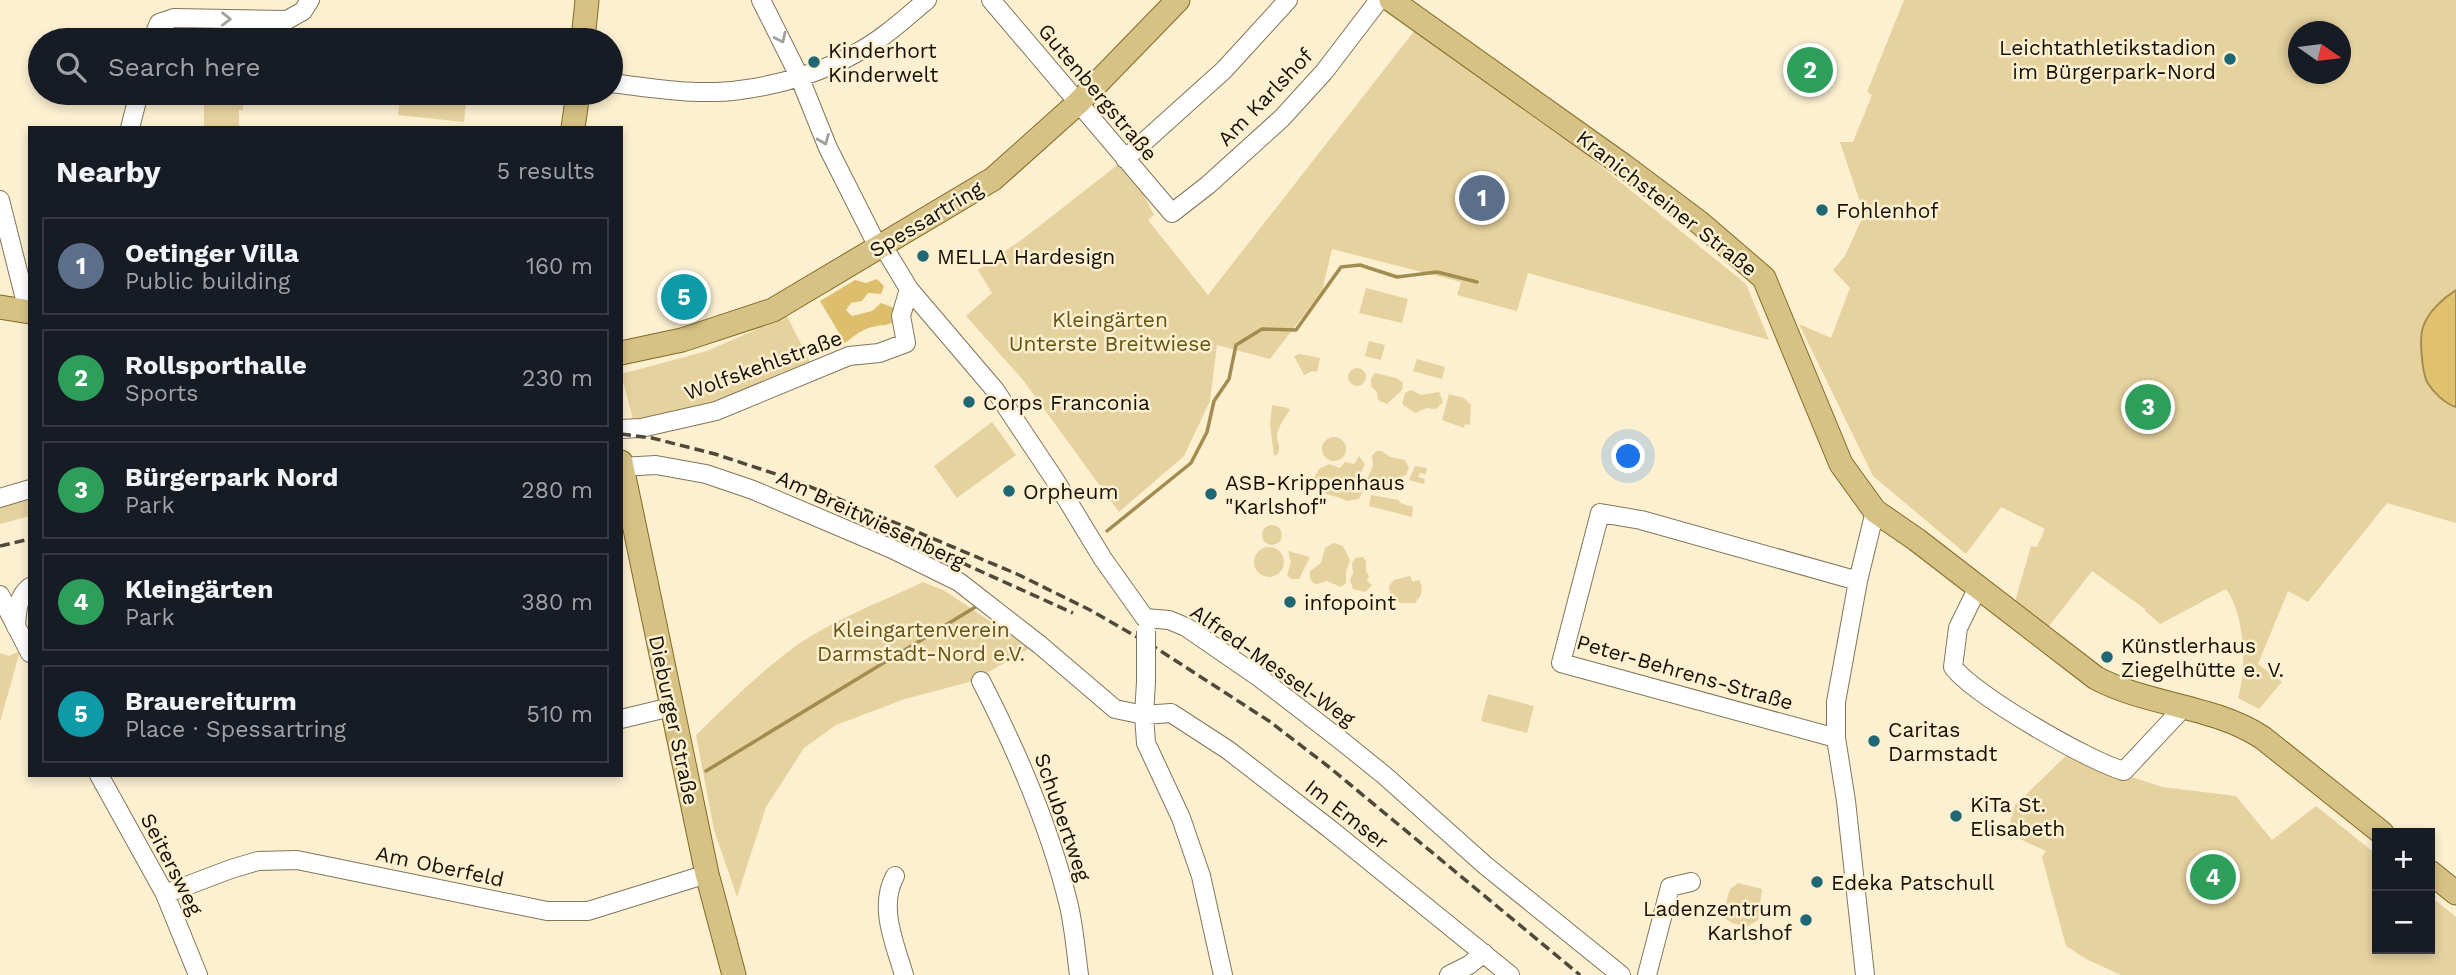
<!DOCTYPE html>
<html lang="en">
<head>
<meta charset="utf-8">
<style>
  body { margin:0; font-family:"Work Sans",sans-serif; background:#242831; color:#f1f3f6 }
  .controls { position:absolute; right:21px; bottom:21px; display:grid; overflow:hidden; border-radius:0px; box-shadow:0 4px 10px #0003 }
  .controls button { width:63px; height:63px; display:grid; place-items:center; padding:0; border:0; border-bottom:2px solid #363941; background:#171b24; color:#f1f3f6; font:35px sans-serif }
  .compass { position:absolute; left:2288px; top:21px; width:63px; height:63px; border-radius:50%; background:#171b24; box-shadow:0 4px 10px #0003; rotate:104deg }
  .you { position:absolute; left:1629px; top:457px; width:24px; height:24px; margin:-18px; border:5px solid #fff; border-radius:50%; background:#1a73e8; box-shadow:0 0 0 10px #1a73e833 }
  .badge { display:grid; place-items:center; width:46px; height:46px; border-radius:50%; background:#0f766e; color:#fff; font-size:23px; font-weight:700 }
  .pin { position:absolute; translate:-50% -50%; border:4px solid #fff; box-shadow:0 2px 7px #0006 }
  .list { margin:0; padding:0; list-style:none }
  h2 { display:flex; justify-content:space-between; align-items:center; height:91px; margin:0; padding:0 28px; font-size:30px }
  h2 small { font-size:23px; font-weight:400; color:#9ea1a6 }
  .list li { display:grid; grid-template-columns:46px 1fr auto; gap:21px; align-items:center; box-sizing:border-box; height:98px; margin:0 14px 14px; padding:0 14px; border:2px solid #363941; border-radius:0px }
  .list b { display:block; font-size:26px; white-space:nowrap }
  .list p { margin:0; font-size:23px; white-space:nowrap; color:#9ea1a6 }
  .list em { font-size:23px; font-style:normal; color:#9ea1a6 }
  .icon { flex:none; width:38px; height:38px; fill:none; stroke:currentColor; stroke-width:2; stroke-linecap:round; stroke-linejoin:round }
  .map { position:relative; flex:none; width:2456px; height:975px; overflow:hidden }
  .search { position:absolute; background:#171b24; box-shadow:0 4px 10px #0003; left:28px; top:28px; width:595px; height:77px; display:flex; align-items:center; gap:18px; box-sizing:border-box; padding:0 24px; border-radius:38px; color:#9ea1a6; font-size:26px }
  .panel { position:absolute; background:#171b24; box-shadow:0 4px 10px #0003; left:28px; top:126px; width:595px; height:651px; border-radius:0px }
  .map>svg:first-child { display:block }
  .green { fill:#e6d29f; fill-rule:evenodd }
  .forest { fill:#ddbe6c }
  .water { fill:#e0c16f; stroke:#a38c50; stroke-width:2 }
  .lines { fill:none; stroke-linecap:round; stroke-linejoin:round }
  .stream { stroke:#a38c50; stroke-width:3.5 }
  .minor-casing { stroke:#80765a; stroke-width:20 }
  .major-casing { stroke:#826a24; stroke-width:25 }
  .minor { stroke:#fff; stroke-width:18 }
  .major { stroke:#d7c285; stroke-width:23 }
  .rail { stroke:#4f4939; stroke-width:3.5; stroke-dasharray:10 5; stroke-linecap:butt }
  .minor-bridge-casing { stroke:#80765a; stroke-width:20; stroke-linecap:butt }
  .minor-bridge { stroke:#fff; stroke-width:18 }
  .oneway { stroke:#a1a09b }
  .poi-dot { fill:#1f6774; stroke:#fcf0d1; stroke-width:2.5 }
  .labels { text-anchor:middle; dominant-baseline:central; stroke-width:5; stroke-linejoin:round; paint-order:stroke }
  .poi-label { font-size:21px; fill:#151106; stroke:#fcf0d1; text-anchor:start }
  .street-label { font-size:21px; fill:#151106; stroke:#fcf0d1 }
  .park-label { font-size:21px; fill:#675213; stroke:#fcf0d1 }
</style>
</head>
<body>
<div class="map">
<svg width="2456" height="975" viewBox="0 0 2456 975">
  <rect width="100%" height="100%" fill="#fcf0d1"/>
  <!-- green -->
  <path class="green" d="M1904 0H2456V523L2387 503 2308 602 2288 591 2258 664 2282 682 2259 709 2238 698C2247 668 2245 615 2226 589L2160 624 2145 611V609L2092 571 2046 630 2014 605 2031 546 2037 547 2045 529 2001 507 1966 554 1873 476 1799 324 1831 338 1850 288 1833 270 1845 256 1864 214 1840 142H1853L1872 95 1867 92ZM2298 32H2340V74H2298Z
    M407 28 473 34 472 40H406Z
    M179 29 281 30 289 39 168 40Z
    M1415 30 1576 146 1746 284 1769 340 1528 273 1517 311 1457 295 1461 282 1332 249 1322 291 1270 359 1217 345 1210 401 1184 456 1119 512 1023 380 966 316 992 293 978 270 1024 238 1120 163 1139 185 1154 215 1148 220 1208 295Z
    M174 93H243V110H239V128H204V96Z
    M401 93H467L464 122 398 115Z
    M1366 288 1408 299 1402 323 1359 313Z
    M787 316 811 364 721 401 634 423 621 374 707 351Z
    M1369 341 1385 345 1381 360 1365 356Z
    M1300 354 1320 358 1317 372 1312 371 1304 375 1294 356Z
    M1417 359 1445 367 1442 379 1413 371Z
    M1348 377a9 9 0 1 1 18 0a9 9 0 1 1-18 0Z
    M1375 373 1396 378 1403 383 1402 390 1387 404 1378 400 1377 392 1371 386V378Z
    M1411 390 1421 395 1439 392 1443 402 1436 409 1427 408 1415 413 1402 404 1405 393Z
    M1449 394 1464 398 1471 405 1470 425 1465 424 1464 428 1442 420Z
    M1272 405 1288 408 1290 410C1285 417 1277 428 1277 437 1277 445 1281 443 1278 454L1274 456 1270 425Z
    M992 422 1016 455 957 498 934 466Z
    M1322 449a12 12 0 1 1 24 0a12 12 0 1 1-24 0Z
    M1376 451H1382L1390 457 1405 460 1409 468 1406 475 1392 480 1387 490 1378 493 1369 490 1366 481 1373 466 1372 456Z
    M1359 456 1365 464 1359 478 1363 491 1359 499 1347 501C1333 493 1317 498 1314 478L1319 469 1329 464 1340 468 1345 462 1354 464Z
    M1415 466 1427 468 1426 474 1420 473 1418 477 1425 479 1424 484 1409 480Z
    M30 489V516L0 524V498Z
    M1371 495 1399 500 1400 503 1413 507 1412 517 1369 506Z
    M1262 535a10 10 0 1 1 20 0a10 10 0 1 1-20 0Z
    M1334 543 1343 546 1350 560 1346 572V583L1341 587 1327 581C1320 582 1316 588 1310 579V571L1321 563 1325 548Z
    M1254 562a15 15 0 1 1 30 0a15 15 0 1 1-30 0Z
    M1288 551 1310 557 1299 579H1291L1287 575 1291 562Z
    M1363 557 1366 561V571L1369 576 1367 581 1372 585 1365 592 1353 589 1350 580 1353 573 1352 563 1356 558Z
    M1410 576 1413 582 1419 580 1422 586 1421 595 1415 603H1400L1390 594 1389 586 1394 580Z
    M923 582 945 591 1030 648 973 681 905 699 836 725 804 748 766 807 737 897 714 830 696 735C728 704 760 672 797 645 835 619 881 602 923 582Z
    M20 651 0 722V653L9 656Z
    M1488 694 1534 706 1527 733 1481 721Z
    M2069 753 2087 762 2162 787 2236 796 2272 840 2316 806 2377 855V949H2430V896L2456 917V975H2121L2086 959 2066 946 2042 857 2046 851 2007 833 2015 805Z
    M1738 883 1762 889 1758 920 1747 927 1732 923 1722 916 1730 889Z"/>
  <!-- forest -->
  <path class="forest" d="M877 279 884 286 881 294 868 293 862 301 851 303 846 310 852 316 872 311 881 303 894 308 895 321C886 327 881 324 872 327 861 330 854 336 845 343L820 301 855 280 866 283Z"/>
  <!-- water -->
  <path class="water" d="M2456 290V407C2445 404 2433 392 2427 382 2422 371 2419 338 2423 327 2428 312 2443 298 2456 290Z"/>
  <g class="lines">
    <!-- stream -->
    <path class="stream" d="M1107 531 1191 463 1207 432 1214 401 1229 379 1236 345 1262 329 1296 330 1341 267 1360 265 1397 277 1437 272 1477 282
      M706 771 977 606"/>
    <!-- minor casing -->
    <g class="minor-casing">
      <path id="minor" d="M761 0 799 76 828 148 879 249
        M991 0 1172 213 1208 185 1282 118 1324 72 1379 0
        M152 40 159 23 174 18 287 20 303 11 310 0
        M611 83C653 88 698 96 740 90 780 85 823 72 858 52 883 39 905 18 927 0
        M130 128 139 93
        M1125 159 1224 70 1288 0
        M0 200 28 311
        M883 246 909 289 995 390 1055 480 1103 559 1145 618
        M621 429 641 428 716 411 849 356 879 353 906 343 901 316 909 289
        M621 467 656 465 706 474 753 490 892 549 959 582 1040 645 1115 709 1144 715 1171 713 1228 750 1330 829 1510 975
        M0 498 30 489
        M1978 587 1958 628 1953 667C1974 695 2090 762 2124 771L2184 707
        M0 595 30 653
        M1145 618 1169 620 1186 627 1260 678 1338 738 1384 775 1486 866 1621 975
        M16 627C17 612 17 597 30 587
        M981 681C1018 753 1050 827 1069 906 1074 928 1076 952 1079 975
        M1146 682 1144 715 1146 743 1181 818 1201 876 1223 975
        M621 719 671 707
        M1836 738 1561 663 1600 513 1641 520 1858 581
        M99 775 165 894 198 975
        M895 876C878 907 895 944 904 975
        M165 894 231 869 258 861 297 860 547 911H588L707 874
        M1449 975 1469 965 1484 953
        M1647 975 1670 887 1691 882
        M1865 975 1846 801 1836 738V702L1858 581 1875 511"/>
    </g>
    <!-- major casing -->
    <g class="major-casing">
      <path id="major" d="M1391 0 1624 166 1700 223 1764 278 1841 464 1875 511 1917 540 2096 678C2149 706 2213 705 2263 738L2382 833
        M583 40 587 0
        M573 128 578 93
        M0 307 30 312
        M621 353 682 340 773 310 993 179 1078 103 1178 0
        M621 462 707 874 734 975
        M2430 872 2456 893"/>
    </g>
    <!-- minor -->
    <use href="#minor" class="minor"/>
    <!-- major -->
    <use href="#major" class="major"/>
    <!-- rail -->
    <path class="rail" d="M621 434 652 438 715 454 794 480 1017 574 1090 610 1156 648 1269 721 1329 767 1580 975
      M907 538 1073 613
      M0 546 30 539"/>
    <!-- minor-bridge casing -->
    <g class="minor-bridge-casing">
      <path id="minor-bridge" d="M1146 631V682"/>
    </g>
    <!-- minor-bridge -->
    <use href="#minor-bridge" class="minor-bridge"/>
  </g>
  <!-- one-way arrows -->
  <defs><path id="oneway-chevron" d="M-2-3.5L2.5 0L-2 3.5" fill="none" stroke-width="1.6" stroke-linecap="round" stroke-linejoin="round" transform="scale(1.75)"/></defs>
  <g class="oneway">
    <use href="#oneway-chevron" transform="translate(226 19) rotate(1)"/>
    <use href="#oneway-chevron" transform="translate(781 38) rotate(65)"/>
    <use href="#oneway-chevron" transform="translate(824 140) rotate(68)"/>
  </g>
  <!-- markers -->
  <g class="poi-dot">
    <circle cx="2230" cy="59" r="7"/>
    <circle cx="814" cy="62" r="7"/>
    <circle cx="1822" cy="210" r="7"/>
    <circle cx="923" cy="256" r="7"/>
    <circle cx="969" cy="402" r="7"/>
    <circle cx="1009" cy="491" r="7"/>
    <circle cx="1211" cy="494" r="7"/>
    <circle cx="1290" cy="602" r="7"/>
    <circle cx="2107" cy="657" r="7"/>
    <circle cx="1874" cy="741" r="7"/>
    <circle cx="1956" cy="816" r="7"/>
    <circle cx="1817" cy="882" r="7"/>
    <circle cx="1806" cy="920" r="7"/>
  </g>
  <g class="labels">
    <!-- poi labels -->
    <g class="poi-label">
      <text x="2216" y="47" text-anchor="end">Leichtathletikstadion<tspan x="2216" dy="24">im Bürgerpark-Nord</tspan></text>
      <text x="828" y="50">Kinderhort<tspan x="828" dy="24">Kinderwelt</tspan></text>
      <text x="1836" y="210">Fohlenhof</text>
      <text x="937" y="256">MELLA Hardesign</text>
      <text x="983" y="402">Corps Franconia</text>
      <text x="1225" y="482">ASB-Krippenhaus<tspan x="1225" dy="24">"Karlshof"</tspan></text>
      <text x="1023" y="491">Orpheum</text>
      <text x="1304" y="602">infopoint</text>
      <text x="2121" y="645">Künstlerhaus<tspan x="2121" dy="24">Ziegelhütte e. V.</tspan></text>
      <text x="1888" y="729">Caritas<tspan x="1888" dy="24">Darmstadt</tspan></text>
      <text x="1970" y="804">KiTa St.<tspan x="1970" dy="24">Elisabeth</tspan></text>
      <text x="1831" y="882">Edeka Patschull</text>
      <text x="1792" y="908" text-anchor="end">Ladenzentrum<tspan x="1792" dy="24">Karlshof</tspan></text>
    </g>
    <!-- street labels -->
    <g class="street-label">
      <text transform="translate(1098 92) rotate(50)">Gutenbergstraße</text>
      <text transform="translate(1265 97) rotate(-46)">Am Karlshof</text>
      <text transform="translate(1667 203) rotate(38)">Kranichsteiner Straße</text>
      <text transform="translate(926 219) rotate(-31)">Spessartring</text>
      <text transform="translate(763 365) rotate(-20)">Wolfskehlstraße</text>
      <text transform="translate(871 519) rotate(25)">Am Breitwiesenberg</text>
      <text transform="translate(1273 665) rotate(35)">Alfred-Messel-Weg</text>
      <text transform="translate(1685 672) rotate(16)">Peter-Behrens-Straße</text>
      <text transform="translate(674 720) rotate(78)">Dieburger Straße</text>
      <text transform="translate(1347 814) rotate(38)">Im Emser</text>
      <text transform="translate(1063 817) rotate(71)">Schubertweg</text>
      <text transform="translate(172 864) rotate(63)">Seitersweg</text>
      <text transform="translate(440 866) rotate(12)">Am Oberfeld</text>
    </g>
    <!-- park labels -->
    <g class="park-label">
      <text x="1110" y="319">Kleingärten<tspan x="1110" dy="24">Unterste Breitwiese</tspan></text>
      <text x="921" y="629">Kleingartenverein<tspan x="921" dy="24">Darmstadt-Nord e.V.</tspan></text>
    </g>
  </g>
</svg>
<div class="controls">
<button>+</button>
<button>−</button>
</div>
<svg class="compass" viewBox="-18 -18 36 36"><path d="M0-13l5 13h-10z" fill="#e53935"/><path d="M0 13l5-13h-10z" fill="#9ea1a6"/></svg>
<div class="you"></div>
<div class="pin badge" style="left:1482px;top:198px;background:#5c6f8a">1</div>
<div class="pin badge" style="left:1810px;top:70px;background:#2e9e5b">2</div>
<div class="pin badge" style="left:2148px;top:407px;background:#2e9e5b">3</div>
<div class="pin badge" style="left:2213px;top:877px;background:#2e9e5b">4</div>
<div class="pin badge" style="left:684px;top:297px;background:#0f9aa8">5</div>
<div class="search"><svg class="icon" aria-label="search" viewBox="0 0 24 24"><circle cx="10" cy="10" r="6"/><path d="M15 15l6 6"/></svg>Search here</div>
<section class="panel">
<h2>Nearby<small>5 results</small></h2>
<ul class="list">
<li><span class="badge" style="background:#5c6f8a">1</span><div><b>Oetinger Villa</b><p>Public building</p></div><em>160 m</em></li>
<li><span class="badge" style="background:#2e9e5b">2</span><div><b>Rollsporthalle</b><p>Sports</p></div><em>230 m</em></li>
<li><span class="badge" style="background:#2e9e5b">3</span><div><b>Bürgerpark Nord</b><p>Park</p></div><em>280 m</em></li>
<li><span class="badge" style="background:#2e9e5b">4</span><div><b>Kleingärten</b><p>Park</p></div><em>380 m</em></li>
<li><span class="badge" style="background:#0f9aa8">5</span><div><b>Brauereiturm</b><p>Place · Spessartring</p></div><em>510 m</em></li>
</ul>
</section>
</div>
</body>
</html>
